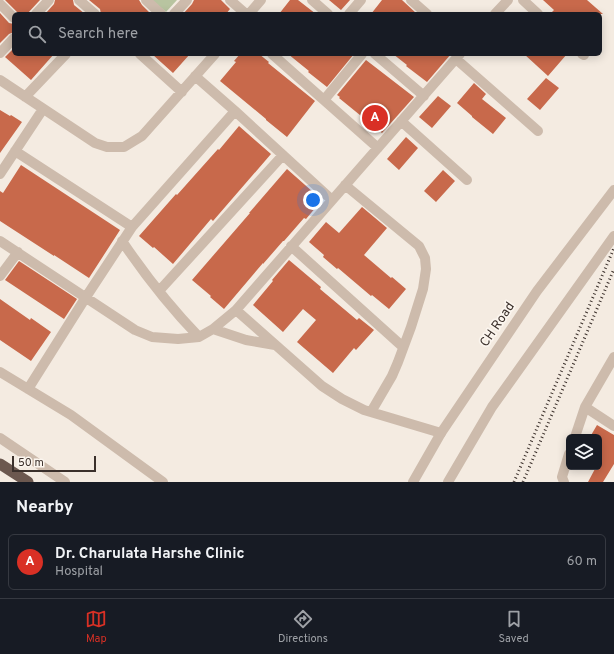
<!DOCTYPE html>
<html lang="en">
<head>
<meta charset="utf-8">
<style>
  body { margin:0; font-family:Overpass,sans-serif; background:#20242c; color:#f1f3f6 }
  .controls { position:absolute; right:12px; bottom:12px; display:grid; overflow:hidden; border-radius:6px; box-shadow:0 2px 10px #0003 }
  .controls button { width:36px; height:36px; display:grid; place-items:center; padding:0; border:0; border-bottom:1px solid #363941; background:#171b24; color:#f1f3f6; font:20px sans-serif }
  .scale { position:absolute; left:12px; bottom:10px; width:84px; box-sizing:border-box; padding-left:4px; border:2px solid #3b302b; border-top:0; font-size:11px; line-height:14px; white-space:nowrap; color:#3b302b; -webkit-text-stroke:3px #fbf5ee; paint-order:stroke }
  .you { position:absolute; left:313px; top:200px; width:14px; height:14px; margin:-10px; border:3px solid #fff; border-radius:50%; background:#1a73e8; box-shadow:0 0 0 6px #1a73e833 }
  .badge { display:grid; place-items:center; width:26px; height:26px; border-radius:50%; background:#d93025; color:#fff; font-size:13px; font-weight:700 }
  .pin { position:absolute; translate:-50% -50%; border:2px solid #fff; box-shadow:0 1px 4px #0006 }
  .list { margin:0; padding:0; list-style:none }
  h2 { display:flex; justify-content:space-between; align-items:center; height:52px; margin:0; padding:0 16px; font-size:17px }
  h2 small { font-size:13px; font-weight:400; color:#9ea1a6 }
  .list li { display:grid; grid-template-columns:26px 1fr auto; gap:12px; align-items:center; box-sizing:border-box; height:56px; margin:0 8px 8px; padding:0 8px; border:1px solid #363941; border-radius:6px }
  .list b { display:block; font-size:15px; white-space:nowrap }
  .list p { margin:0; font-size:13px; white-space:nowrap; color:#9ea1a6 }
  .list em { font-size:13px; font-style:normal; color:#9ea1a6 }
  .icon { flex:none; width:22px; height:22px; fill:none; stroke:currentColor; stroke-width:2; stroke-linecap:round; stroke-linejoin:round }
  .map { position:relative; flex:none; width:614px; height:482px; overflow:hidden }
  .search { position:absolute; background:#171b24; box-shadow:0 2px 10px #0003; left:12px; right:12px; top:12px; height:44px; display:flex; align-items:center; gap:10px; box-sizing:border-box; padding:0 14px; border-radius:6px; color:#9ea1a6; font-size:15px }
  .sheet { height:116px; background:#171b24 }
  nav { display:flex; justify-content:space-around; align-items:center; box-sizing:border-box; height:56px; border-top:1px solid #363941; background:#171b24; font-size:11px; color:#9ea1a6 }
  nav a { display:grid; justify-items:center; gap:2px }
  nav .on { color:#d93025 }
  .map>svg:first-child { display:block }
  .green { fill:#b8c4a0 }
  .building { fill:#c8694b }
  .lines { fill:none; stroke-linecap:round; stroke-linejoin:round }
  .minor { stroke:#cdbbac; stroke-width:10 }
  .tertiary { stroke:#cdbbac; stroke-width:10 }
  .trunk { stroke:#6c584f; stroke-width:11 }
  .rail { stroke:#3b302b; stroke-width:3; stroke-dasharray:1 3; stroke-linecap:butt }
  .labels { text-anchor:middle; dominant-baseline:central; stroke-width:3.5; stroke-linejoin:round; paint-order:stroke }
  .street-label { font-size:13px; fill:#3b302b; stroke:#fbf5ee }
</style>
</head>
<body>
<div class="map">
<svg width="614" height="482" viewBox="0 0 614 482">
  <rect width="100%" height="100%" fill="#f4ebe1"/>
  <!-- green -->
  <path class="green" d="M152 0H177L166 12Z"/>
  <!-- building -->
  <path class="building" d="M5 0H40L27 14H19Z
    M55 0H73L74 5 85 14H48L46 13 54 4Z
    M89 0H139L142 5 151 14H101L100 9Z
    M194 0H221L230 9 226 14H183L192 4Z
    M290 0H298L316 14H279Z
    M329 0H350L341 10Z
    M382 0H402L417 14H371Z
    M543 0H587L603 14H550L554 10Z
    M0 13 9 23 14 24V32L9 34 0 43Z
    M14 48V54H54L31 80 5 57Z
    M152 54H190L173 73Z
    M240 54H259L269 62 268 63 315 101 287 137 266 120V119L220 81 236 62 234 61Z
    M288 54H354L327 87 308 72 309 71Z
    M393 54H451L427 82 406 66 407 65Z
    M524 54H567L548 76Z
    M366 60 414 97 382 133 339 98 340 97 337 95Z
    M546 78 559 88 540 110 527 99Z
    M474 83 486 94 482 99 506 118 493 134 472 117V116L457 103Z
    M438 96 451 106 432 128 419 117Z
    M0 110 10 116 11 115 22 122 0 153Z
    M239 126 271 154 213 221 211 219 173 264 154 247 153 248 139 236 176 194 177 195 218 149 219 150Z
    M406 137 418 148 399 170 387 159Z
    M21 165 120 230 89 278 54 255V256L0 221V191L3 193Z
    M287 169 322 200 306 219 304 218 284 241H283L263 264V263L224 309 210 297 211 296 192 280 250 213H249Z
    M443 170 455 181 436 202 424 191Z
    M362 207 387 228 364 255 391 278 392 277 406 289 389 309 372 295 371 296 338 268 337 269 323 257 324 255 309 242 326 222 339 233Z
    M289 260 321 287 320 289 357 320 359 318 374 330 356 350 354 348 333 373 297 342 316 320 303 309 283 332 253 305 273 281 272 280Z
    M19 261 77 299 64 319 5 280Z
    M0 299 30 320 31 318 51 332 31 361 0 340Z
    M597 425 614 435V464L603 482H588L596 467H599V437H590Z"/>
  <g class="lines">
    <!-- minor -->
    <path class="minor" d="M79 0 95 14
      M146 0 161 14
      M230 0 246 14
      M312 0 328 14
      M411 0 427 14
      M523 0 538 14
      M0 4 14 18
      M36 14 49 0
      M174 14 187 0
      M249 14 261 0
      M349 14 361 0
      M495 14 508 0
      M0 53 14 38
      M140 54 182 92
      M272 54 378 148
      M375 54 424 96
      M582 54 584 55
      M456 59 538 131
      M195 76 235 111
      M0 80 95 143 107 147H124L142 136 215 54
      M25 97 66 54
      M324 100 362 54
      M401 121 467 180
      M15 151 132 227
      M0 174 43 109
      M345 185 419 246 425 258 426 269 423 289 411 327 398 362 392 376 371 412
      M0 241 135 330 152 337 178 339 199 337 213 329 236 310 460 54
      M122 241C145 275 170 307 199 337
      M291 246 403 347
      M0 276 18 252
      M159 291 283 155
      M236 310 322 386 342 399 364 410 441 433
      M213 329 246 340 275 345
      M0 372 71 415 163 482
      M28 389 86 297 132 227 235 111 332 200
      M585 407 614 426
      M575 437 585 407 614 357
      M564 482 562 477 569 454"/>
    <!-- tertiary -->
    <path class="tertiary" d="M0 438 65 482
      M413 482 441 433 537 291 614 190
      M448 482 492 407 614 236"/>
    <!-- trunk -->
    <path class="trunk" d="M0 464 28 482"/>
    <!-- rail -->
    <path class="rail" d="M514 482 614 248
      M523 482 614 269"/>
  </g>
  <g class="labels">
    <!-- street labels -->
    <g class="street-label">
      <text transform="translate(498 325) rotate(-56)">CH Road</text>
    </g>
  </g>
</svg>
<div class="controls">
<button><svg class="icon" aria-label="layers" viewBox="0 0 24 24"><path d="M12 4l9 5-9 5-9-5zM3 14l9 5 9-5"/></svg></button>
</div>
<div class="scale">50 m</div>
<div class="you"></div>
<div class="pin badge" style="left:375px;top:118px">A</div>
<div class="search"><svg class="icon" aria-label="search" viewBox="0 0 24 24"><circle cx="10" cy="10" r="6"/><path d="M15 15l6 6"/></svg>Search here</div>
</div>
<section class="sheet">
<h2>Nearby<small></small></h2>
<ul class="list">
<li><span class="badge">A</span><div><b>Dr. Charulata Harshe Clinic</b><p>Hospital</p></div><em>60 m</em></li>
</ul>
</section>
<nav>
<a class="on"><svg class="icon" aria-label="map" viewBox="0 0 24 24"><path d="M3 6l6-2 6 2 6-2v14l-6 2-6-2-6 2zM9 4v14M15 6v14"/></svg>Map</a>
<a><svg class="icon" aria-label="directions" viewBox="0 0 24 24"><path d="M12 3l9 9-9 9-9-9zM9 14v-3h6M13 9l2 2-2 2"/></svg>Directions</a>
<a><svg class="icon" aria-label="saved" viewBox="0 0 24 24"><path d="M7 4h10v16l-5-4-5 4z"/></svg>Saved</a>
</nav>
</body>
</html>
